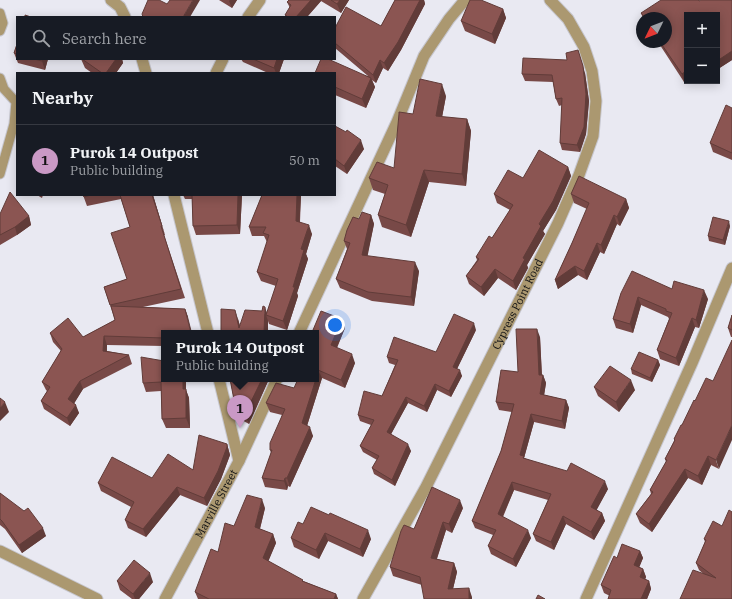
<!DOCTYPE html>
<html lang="en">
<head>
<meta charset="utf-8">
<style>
  body { margin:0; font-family:"IBM Plex Serif",serif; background:#20242c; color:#f1f3f6 }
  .controls { position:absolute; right:12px; top:12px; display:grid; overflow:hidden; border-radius:0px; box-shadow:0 2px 10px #0003 }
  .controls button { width:36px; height:36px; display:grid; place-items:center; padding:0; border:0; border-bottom:1px solid #363941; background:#171b24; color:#f1f3f6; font:20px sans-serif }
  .compass { position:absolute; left:636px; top:12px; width:36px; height:36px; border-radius:50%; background:#171b24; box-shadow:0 2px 10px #0003; rotate:227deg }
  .you { position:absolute; left:335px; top:325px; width:14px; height:14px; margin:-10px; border:3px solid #fff; border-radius:50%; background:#1a73e8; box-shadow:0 0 0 6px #1a73e833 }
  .badge { display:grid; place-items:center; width:26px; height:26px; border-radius:50%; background:#ca99c5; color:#111; font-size:13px; font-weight:700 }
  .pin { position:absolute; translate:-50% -33px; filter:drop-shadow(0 1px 2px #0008) }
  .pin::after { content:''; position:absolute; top:21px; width:14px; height:12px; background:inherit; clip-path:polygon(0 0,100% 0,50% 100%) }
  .popup { position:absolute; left:161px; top:330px; width:158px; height:52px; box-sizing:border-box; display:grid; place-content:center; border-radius:0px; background:#171b24; filter:drop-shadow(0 1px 3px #0005); font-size:13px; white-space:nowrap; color:#9ea1a6 }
  .popup b { font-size:15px; color:#f1f3f6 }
  .popup::after { content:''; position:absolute; left:50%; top:100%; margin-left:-8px; border:8px solid transparent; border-top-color:#171b24 }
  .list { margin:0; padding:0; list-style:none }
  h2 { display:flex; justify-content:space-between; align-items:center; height:52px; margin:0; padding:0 16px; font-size:17px }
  h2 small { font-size:13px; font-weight:400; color:#9ea1a6 }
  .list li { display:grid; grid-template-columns:26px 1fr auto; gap:12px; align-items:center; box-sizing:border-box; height:72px; padding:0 16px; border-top:1px solid #363941 }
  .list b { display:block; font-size:15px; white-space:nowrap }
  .list p { margin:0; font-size:13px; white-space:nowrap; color:#9ea1a6 }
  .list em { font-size:13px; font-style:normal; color:#9ea1a6 }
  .icon { flex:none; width:22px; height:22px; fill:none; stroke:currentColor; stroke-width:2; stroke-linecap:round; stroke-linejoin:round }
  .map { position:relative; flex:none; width:732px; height:599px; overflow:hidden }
  .search { position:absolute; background:#171b24; box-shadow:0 2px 10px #0003; left:16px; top:16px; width:320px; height:44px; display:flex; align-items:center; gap:10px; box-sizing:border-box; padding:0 14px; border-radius:0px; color:#9ea1a6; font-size:15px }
  .panel { position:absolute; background:#171b24; box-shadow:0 2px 10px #0003; left:16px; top:72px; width:320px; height:124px; border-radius:0px }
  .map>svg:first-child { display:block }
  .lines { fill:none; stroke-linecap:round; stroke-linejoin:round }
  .service-casing { stroke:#c6c6ce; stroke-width:11 }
  .minor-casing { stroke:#c6c6ce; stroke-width:13 }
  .service { stroke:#ab9870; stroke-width:9 }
  .minor { stroke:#ab9870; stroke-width:11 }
  .wall { fill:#784947 }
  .shaded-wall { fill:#613c39 }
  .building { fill:#8b5552; stroke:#613c39 }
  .labels { text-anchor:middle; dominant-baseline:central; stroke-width:3; stroke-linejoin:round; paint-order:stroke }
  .street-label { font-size:11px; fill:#101114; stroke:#fff }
</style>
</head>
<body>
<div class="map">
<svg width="732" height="599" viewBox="0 0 732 599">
  <rect width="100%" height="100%" fill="#e9e9f2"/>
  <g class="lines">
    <!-- service casing -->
    <g class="service-casing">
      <path id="service" d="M0 13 3 23 0 31
        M0 78 4 89 16 102 14 124 0 174"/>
    </g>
    <!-- minor casing -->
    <g class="minor-casing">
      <g id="minor">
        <path d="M111 0 120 7 125 17"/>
        <path d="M248 17 260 0"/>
        <path d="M142 59 146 73"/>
        <path d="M216 73 223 59"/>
        <path d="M174 195 208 333"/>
        <path d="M299 333 397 122 424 56 449 19 465 0"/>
        <path d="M239 461 277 379"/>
        <path d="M0 551 97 599"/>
        <path id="s1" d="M165 599 239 461 219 379"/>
        <path id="s2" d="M363 599 426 487 558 223 579 175 593 136 596 101 592 71 584 47 568 19 550 0"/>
        <path d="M586 599 692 363 732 268"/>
      </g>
    </g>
    <!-- service -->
    <use href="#service" class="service"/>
    <!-- minor -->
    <use href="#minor" class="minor"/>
  </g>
  <!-- wall -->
  <path class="wall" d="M219 0H237L232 8Z
    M289 0H349L341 13 321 1 307 17H286L285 15 290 8 287 2Z
    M395 0H424L425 4 401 50 388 71 383 68 376 83 372 80 375 87 366 108 335 95V73L368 76 335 48V28L381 26Z
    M732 0V60L718 69 717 67V15L684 82 658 42H666V18H643L641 13 699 1Z
    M503 9 506 18 495 44 465 31 461 21Z
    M17 44V59H48L45 70 18 63 14 53Z
    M81 59H122L123 63 116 73H92L85 68Z
    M241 59H284L279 73H268L243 62Z
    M585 73 589 101 586 134 580 152 562 150 560 143 562 105 559 106 556 99 553 82 525 81 522 74Z
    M446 96 442 117 467 119 471 131 466 186 429 182 411 237 382 227 378 215 385 194 373 190 369 178 394 168 413 114Z
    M732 108V160L713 152 710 143Z
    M335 126 364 149 347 174 335 166Z
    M568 167 571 176 556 210 543 231 545 234 527 265 528 268 516 290 498 278 484 296 469 284 466 276 477 260 476 257 492 238 510 210 497 203 494 194 523 178Z
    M571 194 626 199 629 208 620 226 617 224 604 254 600 252 587 280 578 275 558 289 555 280 572 243 587 209 574 203Z
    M37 195H43L42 198Z
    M83 195H153L165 235H164L185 298 143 307 185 309 188 317 164 333V346L107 345V351L129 355 132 364 83 389 74 403 79 413 70 426 44 409 41 401 47 391 46 390 42 382 61 351 53 342 50 333 83 337 115 320 104 287 127 279 130 227 121 199 87 206Z
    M183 195H242L240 234 196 235 193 226 192 199H185Z
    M262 195H301L300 222 312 234 306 254 308 259 297 293 298 296 287 330 269 324 268 321V333H221L238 319 240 326 267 313 276 286 261 281 257 272 267 242 264 236H252L249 227Z
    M0 214 29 216 31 225 17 235 0 245Z
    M371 215 374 224 367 256 419 271 414 306 372 301 340 288 336 279 347 249 344 241 359 219Z
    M730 226 725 245 709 241 708 236Z
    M672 289 708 299 699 328 695 327 679 366 660 359 657 350 669 319 668 317 641 305 633 333 616 328 613 319 621 293Z
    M732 315V337H731L728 328Z
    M345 328 337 348 355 363 345 388 322 378 307 426 313 436 290 487 288 486 287 490 265 487 262 478 271 453 270 450 282 415 270 412 266 403 294 388 316 379V333H314L313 330Z
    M476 330 457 369 462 376 451 397 437 390 427 412 408 403 391 434 411 451 395 486 374 474 372 468 377 460 363 452 360 446 371 425 360 421 358 415 382 396 395 365 389 363 387 357 436 352Z
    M540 337 542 375H543L546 383 544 395 566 400 569 408 565 429 534 422 524 458 608 489 596 510 602 513 605 521 594 540 566 524 554 550 536 541 533 534 548 500 514 490 503 517 531 538 516 567 491 554 488 546 493 535 475 528 472 521 501 451 512 412 499 410 496 402 518 372Z
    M658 360 660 365 652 382 632 374 631 369Z
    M164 379H186V390L189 398 190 428H166L162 419 161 391 146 392 143 383Z
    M230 379H269L249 424 240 419 236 410Z
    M594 387 635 390 619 412 598 396Z
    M695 401 719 469 711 465 702 485 688 478 652 532 640 523 636 514 651 494 650 490 666 462 665 459 674 441V439L682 425Z
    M227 444 230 455 221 479 207 506 180 495 146 537 128 528 125 520 131 507 101 491 98 483 152 478 193 470Z
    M0 493 46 536 22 553 5 529 0 525Z
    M265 508 260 529 273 534 276 543 268 561 303 581 336 594 338 599H198L195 592 218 552 234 526Z
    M463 508 452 533 446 530 437 559 454 563 457 572 453 589 472 597 422 585 393 576 390 567 414 529Z
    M303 524 371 539 363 557 328 541 319 559 294 547 291 538Z
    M722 526 732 599 699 570 696 563 705 542 704 539Z
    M640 551 643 558 639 567 643 569 646 577 645 579 649 581 651 589 647 599H608L610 596 604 593 601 585 617 558Z
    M117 581 153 582 139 599H132L120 590Z"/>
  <!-- shaded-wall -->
  <path class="shaded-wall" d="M193 0H200L190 17H183Z
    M230 0H237L232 8 229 1Z
    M311 0H321V1L307 17H296Z
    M340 0H349L341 13 337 4Z
    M420 0H424L425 4 401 50 388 71 384 63Z
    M503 9 506 18 495 44 492 34Z
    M578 50 585 73 589 101 586 134 580 152 577 145Z
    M732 51V60L718 69 717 66V61Z
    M42 59H48L45 70 42 61Z
    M116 59H122L123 63 116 73H106Z
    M277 59H284L279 73H276L274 68Z
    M380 60 383 68 376 83 373 75Z
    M687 70V79L684 82 682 74Z
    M371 78 375 87 366 108 362 99Z
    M442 84 446 96 440 128 436 116Z
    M467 119 471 131 466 186 462 174Z
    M361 140 364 149 347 174 344 166Z
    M568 167 571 176 556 210 543 231 545 234 527 265 528 268 516 290 513 281 523 258Z
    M424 170 429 182 411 237 406 225Z
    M152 195H153L165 235 162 226Z
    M238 195H242L240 234 237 225Z
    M297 195H301L299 230 296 221Z
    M626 199 629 208 620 226 617 217Z
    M371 215 374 224 366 264 362 255Z
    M614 215 617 224 604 254 601 245Z
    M29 216 31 225 17 235 15 227Z
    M729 221 730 226 725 245 723 240Z
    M309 225 312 234 306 254 308 259 297 293 298 296 287 330 283 321 293 287 301 249Z
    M597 243 600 252 587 280 584 271Z
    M415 262 419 271 414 306 411 297Z
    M575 266 578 275 558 289 555 280Z
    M495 269 498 278 484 296 481 287Z
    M704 290 708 299 699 328 696 320Z
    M638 297 641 305 633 333 630 324Z
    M265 307 268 316 266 315 268 321V333H264Z
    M185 309 188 317 192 333H191Z
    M235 310 238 319 242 333 239 328Z
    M692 318 695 327 679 366 676 358Z
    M342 319 345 328 334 354 331 345Z
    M474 323 476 330 455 373 453 367Z
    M537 329 540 337 542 380 543 375 546 383 543 402 540 394Z
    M104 336 107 345 106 359 103 351Z
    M352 354 355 363 345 388 341 380Z
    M658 360 660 365 652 382 650 378Z
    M318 370 322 378 305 432 302 423Z
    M460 370 462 376 451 397 449 391Z
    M183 379H186V390L189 398 190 428 186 418 183 389Z
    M262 379H269L249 424 245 414Z
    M631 380 635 390 619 412 616 402Z
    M80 381 83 389 72 407 68 399Z
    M435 384 437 390 427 412 424 406Z
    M406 397 408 403 389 438 387 432Z
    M566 400 569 408 565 429 562 421Z
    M5 402 9 412 0 421V408Z
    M76 405 79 413 70 426 67 418Z
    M531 414 534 422 524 458 527 464 520 455Z
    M732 425V440L719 469 716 460Z
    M310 427 313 436 290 487 287 478Z
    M227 444 230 455 221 479 207 506 204 498Z
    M408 444 411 451 395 486 392 480Z
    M708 456 711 465 702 485 698 476Z
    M685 469 688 478 652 532 649 524Z
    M285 478 288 486 287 490 284 481Z
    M605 481 608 489 594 515 591 507Z
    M512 482 514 490 500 522 498 514Z
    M177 487 180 495 146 537 143 529Z
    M262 499 265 508 258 536 255 527Z
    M460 500 463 508 452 533 449 524Z
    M602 513 605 521 594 540 591 532Z
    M563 516 566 524 554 550 551 542Z
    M443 522 446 530 434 567 431 558Z
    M43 528 46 536 22 553 19 545Z
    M368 530 371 539 363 557 360 549Z
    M528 530 531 538 516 567 513 559Z
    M325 533 328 541 319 559 316 550Z
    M273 534 276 543 266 567 263 558Z
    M640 551 643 558 637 573 634 565Z
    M454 563 457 572 451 597 448 589Z
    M643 569 646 577 643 585 640 577Z
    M150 573 153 582 139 599H135L133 594Z
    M649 581 651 589 647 599H641Z
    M469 588 472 597V599H469Z
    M336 594 338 599H334Z"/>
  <!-- building -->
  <path class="building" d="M148 0H159L167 4 170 0H193L183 17H143L142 14Z
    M289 0H311L296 17H288L285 15 291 5 287 2Z
    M331 0H340L337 4Z
    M395 0H420L398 42 384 63 380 60 373 75 335 43V28L346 7 381 26Z
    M470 0H481L503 9 492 34 461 21Z
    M661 0H699V1L701 0H732V51L717 61V15H687V70L682 74 660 42H666V18H645L641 13Z
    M25 15 31 17H25Z
    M17 44V54L14 53Z
    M578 50 583 66 586 94 584 127 577 145 560 143 562 98 556 99 552 75 522 74 523 58 567 60 566 53Z
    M34 59H42V61Z
    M82 59H116L106 73H102Z
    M253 59H277L274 68Z
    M321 59H328L371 78 362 99 335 87V73H315Z
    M420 79 442 84 436 116 467 119 462 174 424 170 406 225 378 215 388 185 369 178 377 162 394 168 399 114V112L413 114Z
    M726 105 732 108V153L710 143Z
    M335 126 346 132 347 130 361 140 344 166 335 159Z
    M539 150 568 167 553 201 539 224 541 226 523 258 525 259 513 281 495 269 481 287 466 276 479 259 476 257 489 236 492 238 513 205 494 194 508 170 523 178Z
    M579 176 626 199 617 217 614 215 601 245 597 243 584 271 575 266 555 280 572 243 589 203 571 194Z
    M10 192 29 216 15 227 0 235V214Z
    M83 195H91L84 197Z
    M120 195H152L162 226H161L181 289 110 305 104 287 127 279 111 233 130 227Z
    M192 195H238L237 225 193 226Z
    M262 195H297L296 221 309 225 301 249 304 250 293 287H295L283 321 266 315 278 279 257 272 269 235 263 233 266 227H249Z
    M362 212 371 215 362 255 415 262 411 297 368 292 336 279 350 243 344 241 347 230 353 217 359 219Z
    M713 217 729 221 723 240 708 236Z
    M632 271 672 289 674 281 704 290 696 320 692 318 676 358 657 350 672 313 666 311V309L638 297 630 324 613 319 621 293Z
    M111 306 185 309 191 333H164V338L104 336 103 351 129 355 80 381 68 399 76 405 67 418 41 401 50 387 42 382 62 349 50 333 68 318 83 337 115 320Z
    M263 306 265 307 264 333H221V309L235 310 239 328 245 310 262 311Z
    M321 311 342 319 331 345 352 354 341 380 318 370 316 378V338L318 332 313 330Z
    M454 314 474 323 453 367 460 370 449 391 435 384 424 406 406 397 387 432 408 444 392 480 372 468 379 456 360 446 374 420 358 415 364 391 382 396 398 360 387 357 394 337 436 352Z
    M732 315V330L728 328Z
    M516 329H537L539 375H543L540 394 566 400 562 421 531 414 520 455 524 456 523 458 567 471 571 463 605 481 591 507 602 513 591 532 563 516 551 542 533 534 551 494 512 482 498 514 528 530 513 559 488 546 496 530 472 521 501 451 514 404 496 402 501 370 518 372Z
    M732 340V425L716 460 708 456 698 476 685 469 649 524 636 514 653 492 650 490 667 460 665 459 675 440 674 439 681 425H682L694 400 695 401 706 378 713 381Z
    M639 352 658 360 650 378 631 369Z
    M141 357 164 361V379H183V389H186V418L162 419 161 382 143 383Z
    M610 366 631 380 616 402 594 387Z
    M230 379H262L245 414 236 410Z
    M298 379H316L302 423 310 427 287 478H285L284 481 262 478 272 450H270V443L285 409 266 403 276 383 294 388Z
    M0 398 5 402 0 408Z
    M199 435 227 444V447L218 471 204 498 177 487 143 529 125 520 134 502 98 483 112 457 152 478 168 454 193 470Z
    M432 487 460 500 449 524 443 522 431 558 454 563 448 589 469 588V599H424L420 577 390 567 401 531 404 525 414 529Z
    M0 493 24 511 28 508 43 528 19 545 2 521 0 519Z
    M247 495 262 499 255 527 273 534 263 558 303 580 302 581 336 594 334 599H209L195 592 211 549 218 552 225 523 234 526Z
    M311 507 329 515 330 513 368 530 360 549 325 533 316 550 291 538 298 522 303 524Z
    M729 510 732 512V599H680L693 570 716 578 696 563 706 540 704 539 713 521 722 526Z
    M622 544 640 551 634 565 643 569 640 577 649 581 641 599H608L611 590 601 585 614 556 617 558Z
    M134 560 150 573 133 594 117 581Z
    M538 595 545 599H536Z"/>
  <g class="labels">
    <!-- street labels -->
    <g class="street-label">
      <text stroke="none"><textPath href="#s2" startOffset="333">Cypress Point Road</textPath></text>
      <text stroke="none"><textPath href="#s1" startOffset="108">Marville Street</textPath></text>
    </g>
  </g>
</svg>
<div class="controls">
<button>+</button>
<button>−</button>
</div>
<svg class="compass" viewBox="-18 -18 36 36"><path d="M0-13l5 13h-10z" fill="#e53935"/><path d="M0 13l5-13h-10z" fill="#9ea1a6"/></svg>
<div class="you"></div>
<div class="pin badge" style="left:240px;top:428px">1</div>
<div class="popup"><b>Purok 14 Outpost</b>Public building</div>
<div class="search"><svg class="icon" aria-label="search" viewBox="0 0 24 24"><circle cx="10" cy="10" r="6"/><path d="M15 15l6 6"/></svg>Search here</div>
<section class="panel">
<h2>Nearby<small></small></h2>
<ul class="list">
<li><span class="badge">1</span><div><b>Purok 14 Outpost</b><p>Public building</p></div><em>50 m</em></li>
</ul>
</section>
</div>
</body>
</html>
